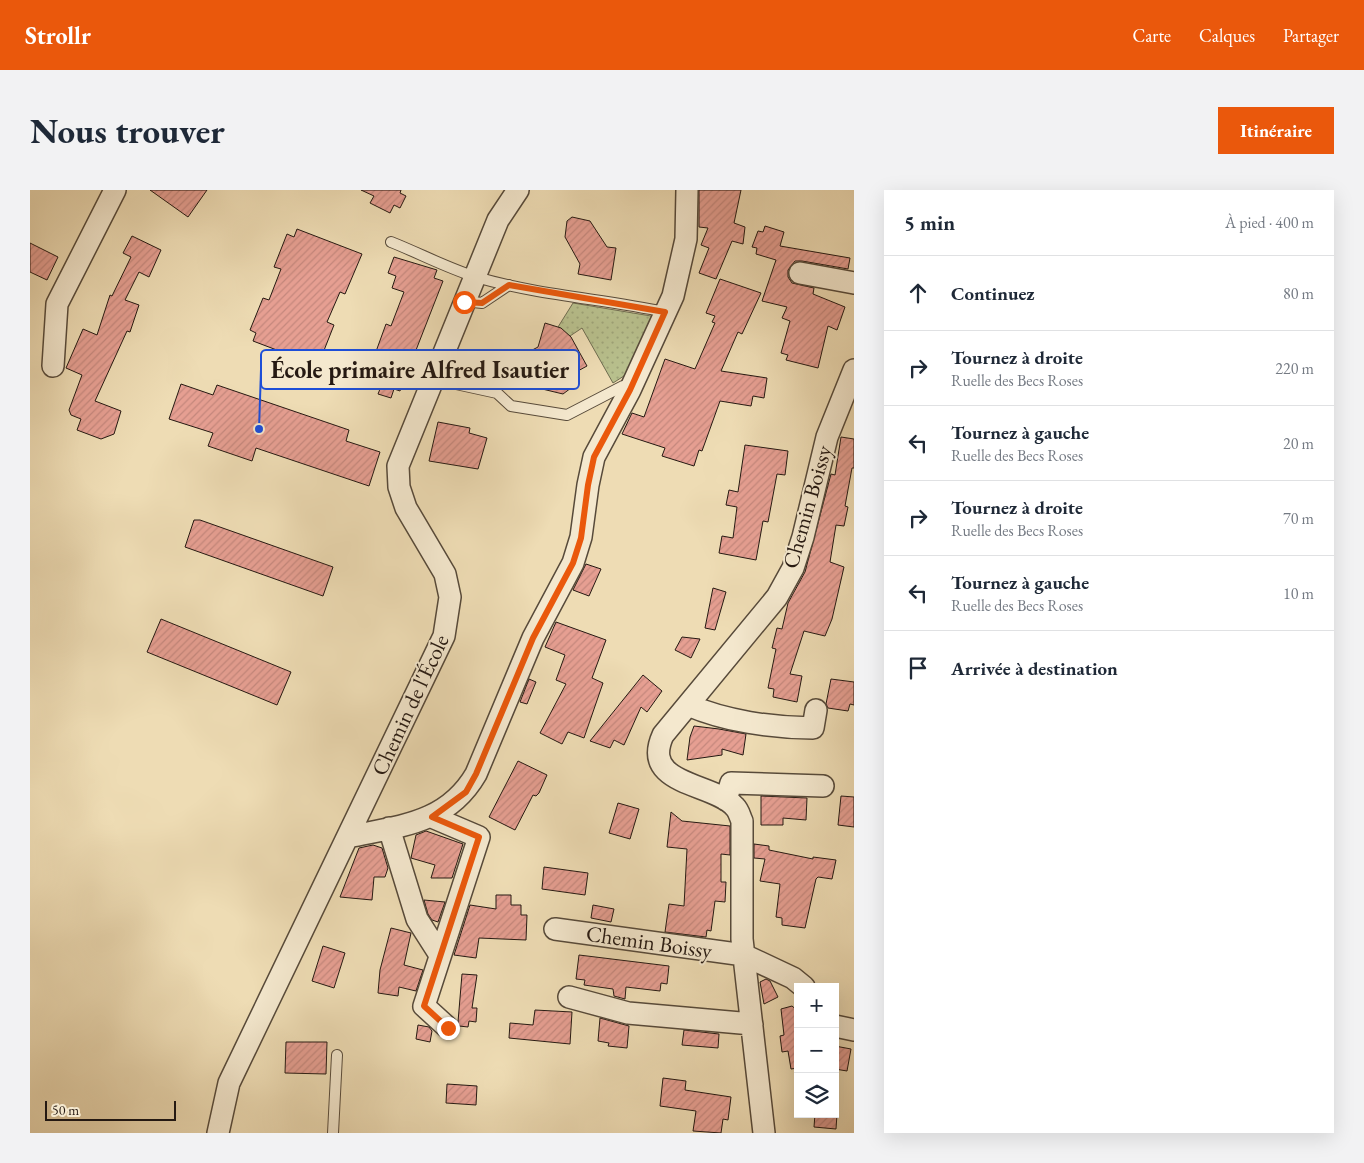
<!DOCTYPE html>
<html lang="fr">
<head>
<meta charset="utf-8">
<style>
  body { margin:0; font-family:"EB Garamond",serif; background:#f2f2f3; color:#1f2937 }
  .controls { position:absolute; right:15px; bottom:15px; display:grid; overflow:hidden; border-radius:0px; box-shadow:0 5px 20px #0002 }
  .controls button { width:45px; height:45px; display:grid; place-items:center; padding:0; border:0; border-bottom:1px solid #e0e1e3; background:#fff; color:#1f2937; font:25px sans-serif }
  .scale { position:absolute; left:15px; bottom:12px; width:131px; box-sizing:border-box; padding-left:5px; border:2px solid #251912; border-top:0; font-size:14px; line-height:18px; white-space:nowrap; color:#251912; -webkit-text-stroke:4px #f4e8ce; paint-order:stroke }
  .stop { position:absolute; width:15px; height:15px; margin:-11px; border:4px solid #ea580c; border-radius:50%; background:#fff }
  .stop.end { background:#ea580c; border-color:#fff; box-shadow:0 1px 5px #0008 }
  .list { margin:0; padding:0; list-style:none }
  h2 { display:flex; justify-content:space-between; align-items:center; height:65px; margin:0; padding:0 20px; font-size:21px }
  h2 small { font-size:16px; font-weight:400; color:#747a83 }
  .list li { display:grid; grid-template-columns:32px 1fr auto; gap:15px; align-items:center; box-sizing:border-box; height:75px; padding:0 20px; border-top:1px solid #e0e1e3 }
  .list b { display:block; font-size:19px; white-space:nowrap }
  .list p { margin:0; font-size:16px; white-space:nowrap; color:#747a83 }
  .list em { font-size:16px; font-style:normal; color:#747a83 }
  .icon { flex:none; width:28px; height:28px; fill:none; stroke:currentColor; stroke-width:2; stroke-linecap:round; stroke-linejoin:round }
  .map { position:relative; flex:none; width:824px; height:943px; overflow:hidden; border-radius:0px }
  header { display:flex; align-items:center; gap:30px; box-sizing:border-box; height:70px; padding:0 25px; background:#ea580c; color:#fff }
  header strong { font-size:24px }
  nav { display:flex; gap:28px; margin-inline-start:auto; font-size:18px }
  .intro { display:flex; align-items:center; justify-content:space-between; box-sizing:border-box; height:120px; padding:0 30px }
  h1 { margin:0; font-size:35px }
  .button { padding:12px 22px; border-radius:0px; background:#ea580c; color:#fff; font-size:18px; font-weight:700 }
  main { display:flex; gap:30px; padding:0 30px }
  aside { flex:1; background:#fff; border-radius:0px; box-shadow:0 5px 20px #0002 }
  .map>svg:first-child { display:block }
  .grass { fill:url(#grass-dots); stroke:#6e6c50 }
  .building { fill:url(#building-hatch); stroke:#251912 }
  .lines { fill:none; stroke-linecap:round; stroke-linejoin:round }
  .lane-casing { stroke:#574a3a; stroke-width:12 }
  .street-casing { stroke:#574a3a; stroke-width:24 }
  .lane { stroke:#f4e8ce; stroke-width:10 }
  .street { stroke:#f4e8ce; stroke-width:21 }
  .route { stroke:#ea580c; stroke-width:6 }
  .labels { text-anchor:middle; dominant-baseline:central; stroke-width:4; stroke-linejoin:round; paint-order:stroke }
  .street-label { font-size:22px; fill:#251912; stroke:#f4e8ce }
  .leader { fill:none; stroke:#1d4ed8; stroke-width:2 }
  .callout-dot { fill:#1d4ed8; stroke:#f4e8ce; stroke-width:2 }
  .callout { fill:#f4e8ce; stroke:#1d4ed8; stroke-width:2 }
  .callout-label { font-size:24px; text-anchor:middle; font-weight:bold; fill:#251912 }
</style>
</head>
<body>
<header>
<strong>Strollr</strong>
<nav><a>Carte</a><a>Calques</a><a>Partager</a></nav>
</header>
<div class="intro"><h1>Nous trouver</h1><a class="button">Itinéraire</a></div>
<main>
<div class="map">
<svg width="824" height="943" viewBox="0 0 824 943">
  <defs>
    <pattern id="grass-dots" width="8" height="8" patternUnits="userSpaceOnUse" patternTransform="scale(1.25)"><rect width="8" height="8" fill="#b8c08d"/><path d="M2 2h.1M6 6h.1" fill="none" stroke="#9ea479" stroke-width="1.8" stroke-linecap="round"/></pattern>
    <pattern id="building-hatch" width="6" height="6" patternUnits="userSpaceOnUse" patternTransform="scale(1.25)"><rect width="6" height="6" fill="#e69f92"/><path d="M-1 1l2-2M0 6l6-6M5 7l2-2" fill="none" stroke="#c5887d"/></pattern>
  </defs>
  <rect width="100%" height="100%" fill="#eedcb4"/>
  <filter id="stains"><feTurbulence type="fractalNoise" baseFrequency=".004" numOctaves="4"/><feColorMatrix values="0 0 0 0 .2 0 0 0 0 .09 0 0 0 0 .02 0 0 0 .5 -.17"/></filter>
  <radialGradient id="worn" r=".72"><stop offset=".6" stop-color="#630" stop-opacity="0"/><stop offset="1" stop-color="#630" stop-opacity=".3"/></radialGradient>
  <!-- grass -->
  <path class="grass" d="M543 113 621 126 624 130 597 184 583 193 552 138 540 146 528 137Z"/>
  <!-- building -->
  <path class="building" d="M120 0H177L158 27Z
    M331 0H371L370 3 376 6 370 18 364 15 360 23 340 13 344 6Z
    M669 0H711L704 33 715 37 713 54 702 51 686 89 669 83 679 58 671 55 678 38 669 37Z
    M542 27 560 31 577 57 586 58 581 90 548 84 550 74 535 47 537 31Z
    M735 36 754 42 750 56 820 68 818 79 772 71H765L758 80V87L762 93 784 98 783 104 815 117 807 140 798 136 788 178 756 170 758 165 751 163 760 131 752 128 757 117 732 111 746 70 726 64 727 58 722 57 728 41 733 42Z
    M267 39 332 64 315 104 310 102 297 132 304 135 291 168 284 165 281 173 223 151 226 143 220 140 233 108 239 110 251 79 244 77 257 44 264 47Z
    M102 46 131 60 119 87 109 82 95 110 109 115 100 142 97 141 65 211 91 221 84 244 71 249 47 240 51 229 41 225 39 220 52 185 36 178 53 139 67 145 80 105 82 106 101 67 93 63Z
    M0 53 28 67 17 90 0 82Z
    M364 67 407 80 404 88 413 91 370 201 364 199 361 208 348 204 352 194 340 190 344 180 340 178 356 134 361 136 374 102 362 98 366 86 358 83Z
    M690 89 731 103 712 144 708 142 691 181 737 188 734 208 723 206 721 216 690 211 672 261 669 260 664 276 632 266 635 258 592 244 602 223 614 227 635 169 665 179 685 133 682 132 685 126 676 123Z
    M515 133 531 138 541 147 557 176 535 188 541 198 533 204 508 198 503 195 489 167 508 157Z
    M151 194 183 205 187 195 319 240 316 251 350 262 339 296 226 258 222 271 178 256 183 243 139 229Z
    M408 232 440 238 439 243 457 248 448 279 399 271Z
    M811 247 824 249V278H822L815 316 818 317 814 336 806 335 800 372 814 377 802 429 795 446 774 441 760 484 772 486 767 512 743 507 744 499 738 498 746 459 742 458 747 438 752 439 758 413 775 382 801 284 805 285Z
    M715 255 758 261 755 285 747 284 738 332 733 331 726 370 689 363 692 346 703 348 707 317 696 315 699 300 708 302Z
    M164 330H170L303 377 293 406 155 357Z
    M556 374 571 379 559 406 543 400Z
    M683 398 696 402 685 440 675 438Z
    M131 429 261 482 247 515 117 462Z
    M526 432 576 450 562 488 573 493 554 548 538 542 532 554 510 543 536 494 526 490 535 465 515 457Z
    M652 447 670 449 661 468 645 460Z
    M613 485 632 501 617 522 611 517 594 555 584 550 580 558 560 551Z
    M499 489 506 492 497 514 490 512Z
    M801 489 824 492V515L820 514 818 521 798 518 796 514Z
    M664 536 689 539 716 544 713 565 692 559V565L657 570 660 547Z
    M488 571 517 585 509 603 506 606 503 605 485 640 459 627Z
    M731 606 777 608 776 630 753 628V635H731Z
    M811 606 824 607V637L808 635Z
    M588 613 609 619 600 649 579 643Z
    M641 622 652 631 700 636V665L691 664V692H696L695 712 685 711 681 741 677 740 676 747 635 742 639 714 654 716 657 659 637 657Z
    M396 641 433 654 422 688H401L405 675 381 668 386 645Z
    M724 654 739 656V660L783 669V667L806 670 802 689 788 687 786 689 775 738 752 735V728L746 727 750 694 730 691 735 669 724 668Z
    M343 655 352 658 358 678 355 687H344L342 710 310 707 329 658Z
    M514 677 558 683 555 705 512 699Z
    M466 705H481V715H491V725H497L496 750 449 748 446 768 424 765 440 715 466 719Z
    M394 710 415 712 408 732 402 730 398 724Z
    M563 715 584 719 581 732 561 728Z
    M361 738 381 743 374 775 393 780 386 801 369 797 368 806 348 803 350 780Z
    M293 756 315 763 304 798 282 791Z
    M549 765 639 776 637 794 631 793 630 801 596 797 595 809 584 806 583 799 554 795 555 790 546 789Z
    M432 784 447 785 442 818H447L446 832 439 831 438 837 429 836 428 832Z
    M736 789 740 791 748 807 734 814 730 792Z
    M762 816 768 821V878L761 879 758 861 752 862 750 846 754 845 751 819Z
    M505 820 542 822 540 854 479 848 480 833 503 835Z
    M570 828 599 836 597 858 578 856 579 853 568 851Z
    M388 835 399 837 402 841 400 852 386 849Z
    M654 840 689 844 688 858 652 855Z
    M256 852H297L296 884 255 883Z
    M805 856 821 859 817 881 805 879Z
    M633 888 656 891 655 900 701 907 698 930 693 929 691 943 663 941 666 921 630 916Z
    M417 894 447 896 446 915 416 913Z
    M785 924H807L806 939 784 937Z"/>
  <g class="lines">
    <!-- lane casing -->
    <g class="lane-casing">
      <path id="lane" d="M361 52C389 63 417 78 446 87 507 105 573 109 635 122
        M434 111 452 113 479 95
        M403 189 467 203 481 216 537 225 593 196 600 199
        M303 943 307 865"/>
    </g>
    <!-- street casing -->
    <g class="street-casing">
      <path id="street" d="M770 83 824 93
        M23 176 27 114 85 0
        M658 515C695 531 743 538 783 538L786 520
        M696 610 701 593 793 596
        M402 627 449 647 394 816 417 837
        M359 638 387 729 410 765
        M318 647C369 636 417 634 446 584L503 448 543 373 551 347 558 295 564 267 600 200 643 106 656 49 657 0
        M525 739 714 765 763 788 774 797
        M539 807 598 823 722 834
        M805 836 824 840
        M188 943 199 893 414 446 420 407 415 384 376 318 369 297 368 276 468 30 488 0
        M734 943 712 749V631C710 627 709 621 705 617 683 592 610 596 633 545L747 407 763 378 773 347 797 247 824 180"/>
    </g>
    <!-- lane -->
    <use href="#lane" class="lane"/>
    <!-- street -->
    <use href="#street" class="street"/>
  </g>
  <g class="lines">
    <!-- route -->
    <path class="route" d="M418 838 394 816 449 647 402 627 436 602 446 584 503 448 543 373 551 348 558 295 564 267 600 200 635 122 479 95 452 113 434 112"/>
  </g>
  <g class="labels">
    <!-- street labels -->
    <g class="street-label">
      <text transform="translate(777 317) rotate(-74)">Chemin Boissy</text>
      <text transform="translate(380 515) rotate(-65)">Chemin de l'École</text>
      <text transform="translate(619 752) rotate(8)">Chemin Boissy</text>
    </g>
  </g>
  <!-- callouts -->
  <path class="leader" d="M229 239L231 180"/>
  <circle class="callout-dot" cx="229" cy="239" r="5"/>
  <rect class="callout" x="231" y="160" width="318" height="39" rx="5"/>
  <g class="callout-label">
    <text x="390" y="188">École primaire Alfred Isautier</text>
  </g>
  <rect width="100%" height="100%" filter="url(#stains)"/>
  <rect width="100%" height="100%" fill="url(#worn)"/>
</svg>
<div class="controls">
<button>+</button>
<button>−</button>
<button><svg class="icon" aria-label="layers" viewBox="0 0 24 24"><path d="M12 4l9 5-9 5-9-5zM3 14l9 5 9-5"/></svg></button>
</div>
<div class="scale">50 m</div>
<div class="stop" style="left:434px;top:112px"></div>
<div class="stop end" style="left:418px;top:838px"></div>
</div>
<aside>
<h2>5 min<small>À pied · 400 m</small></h2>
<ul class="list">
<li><svg class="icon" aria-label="ahead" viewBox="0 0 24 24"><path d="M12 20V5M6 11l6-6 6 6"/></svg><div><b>Continuez</b></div><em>80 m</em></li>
<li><svg class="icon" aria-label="right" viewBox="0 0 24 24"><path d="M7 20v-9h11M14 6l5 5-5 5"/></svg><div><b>Tournez à droite</b><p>Ruelle des Becs Roses</p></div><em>220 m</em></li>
<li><svg class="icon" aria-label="left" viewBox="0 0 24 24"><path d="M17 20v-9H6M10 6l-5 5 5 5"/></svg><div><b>Tournez à gauche</b><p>Ruelle des Becs Roses</p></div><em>20 m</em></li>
<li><svg class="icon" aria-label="right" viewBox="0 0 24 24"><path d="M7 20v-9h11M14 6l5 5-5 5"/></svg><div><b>Tournez à droite</b><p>Ruelle des Becs Roses</p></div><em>70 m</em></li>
<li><svg class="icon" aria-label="left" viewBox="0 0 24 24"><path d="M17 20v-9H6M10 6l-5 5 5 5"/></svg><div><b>Tournez à gauche</b><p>Ruelle des Becs Roses</p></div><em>10 m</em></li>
<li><svg class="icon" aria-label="arrive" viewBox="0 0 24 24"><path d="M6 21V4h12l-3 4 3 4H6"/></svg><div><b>Arrivée à destination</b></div></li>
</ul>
</aside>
</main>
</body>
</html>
